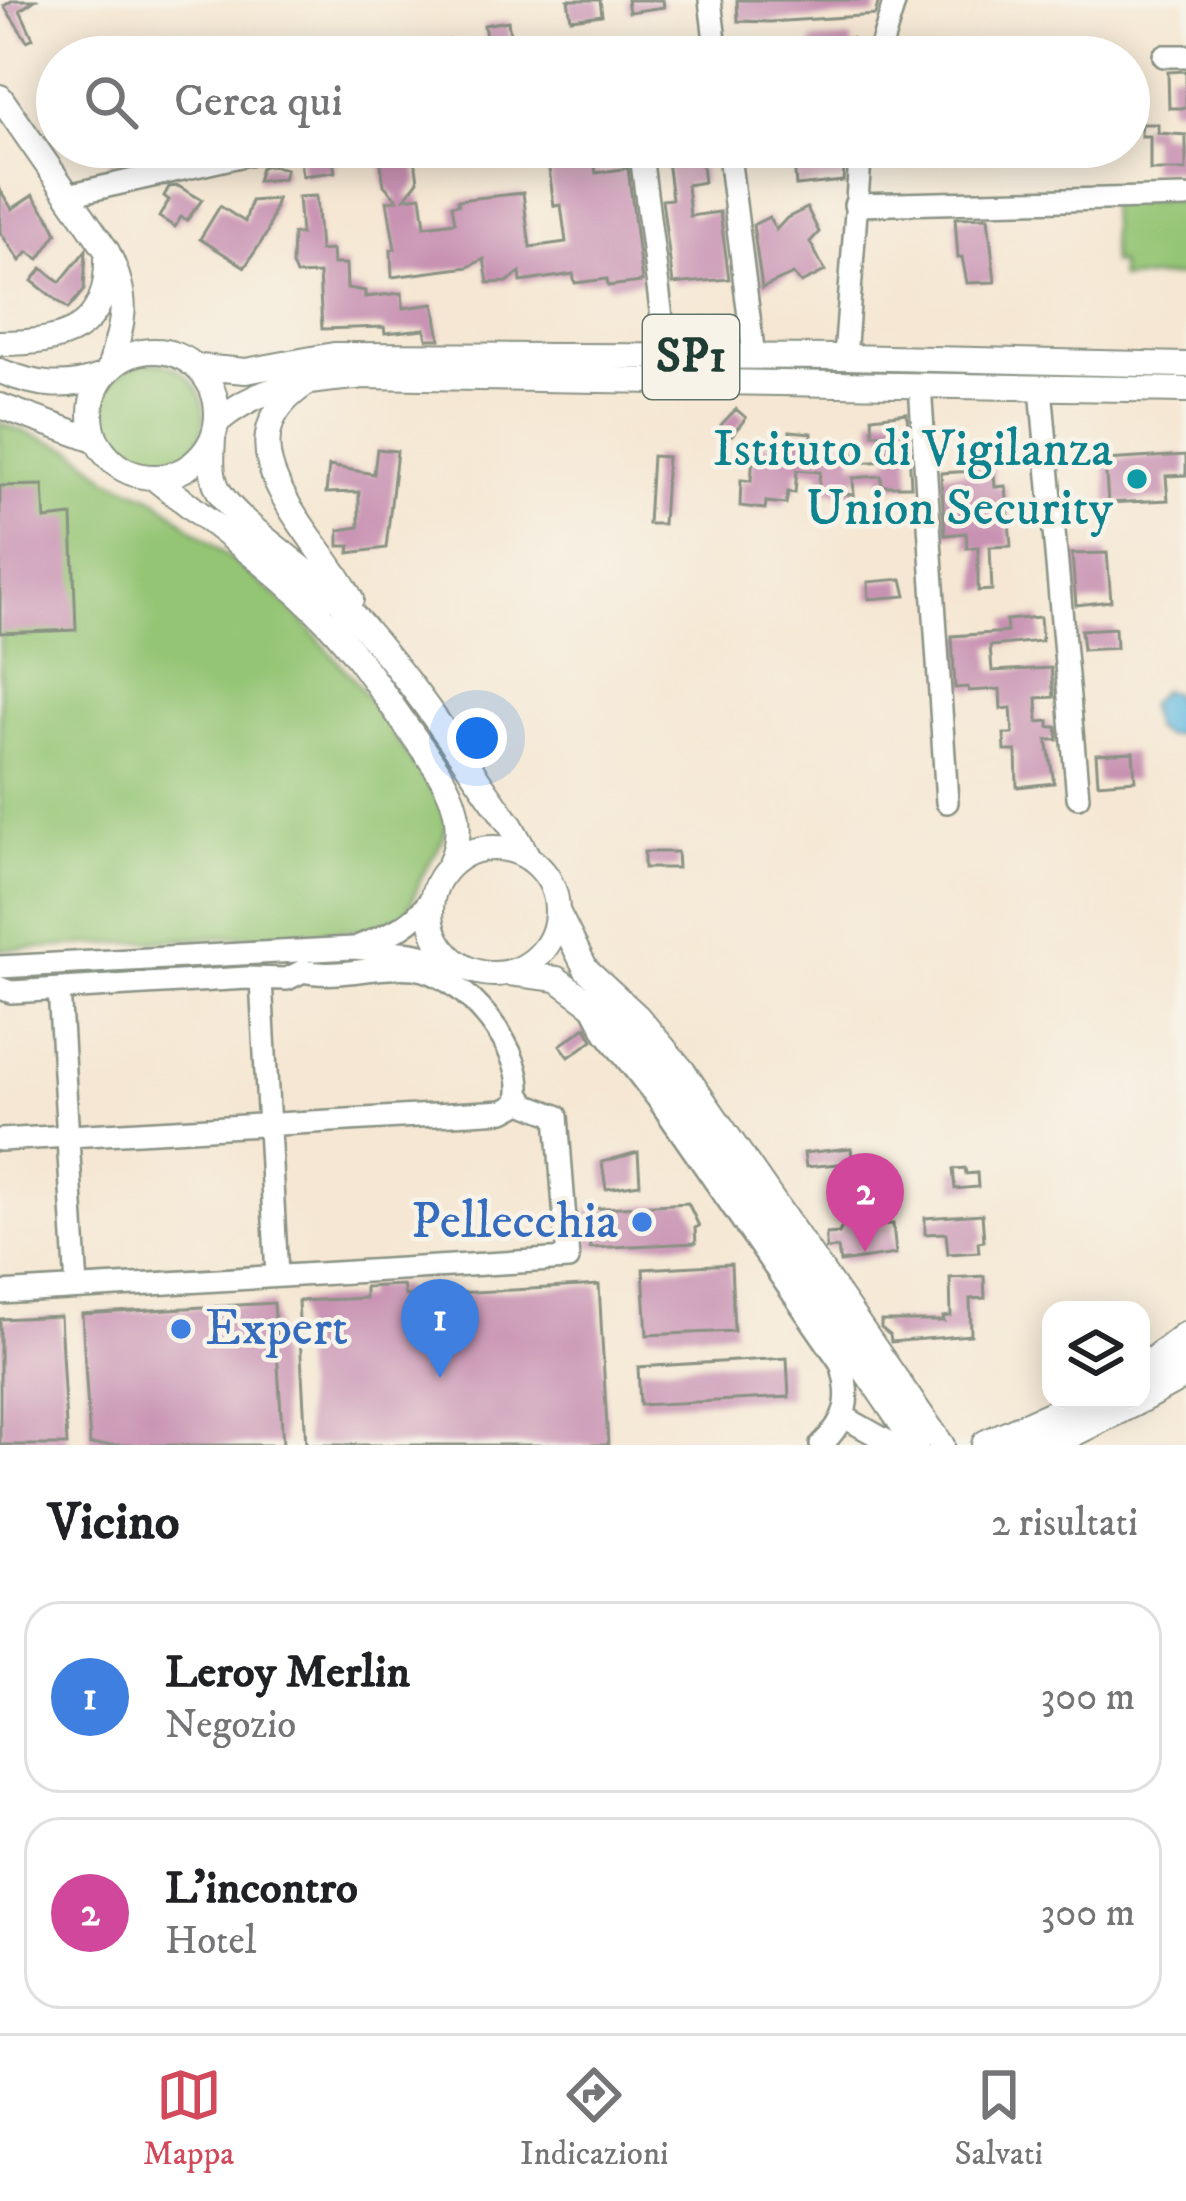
<!DOCTYPE html>
<html lang="it">
<head>
<meta charset="utf-8">
<style>
  body { margin:0; font-family:"IM FELL DW Pica",serif; background:#f2f2f2; color:#202124 }
  .controls { position:absolute; right:36px; bottom:36px; display:grid; overflow:hidden; border-radius:24px; box-shadow:0 6px 30px #0003 }
  .controls button { width:108px; height:108px; display:grid; place-items:center; padding:0; border:0; border-bottom:3px solid #e0e0e0; background:#fff; color:#202124; font:60px sans-serif }
  .you { position:absolute; left:477px; top:738px; width:42px; height:42px; margin:-30px; border:9px solid #fff; border-radius:50%; background:#1a73e8; box-shadow:0 0 0 18px #1a73e833 }
  .badge { display:grid; place-items:center; width:78px; height:78px; border-radius:50%; background:#d1495b; color:#fff; font-size:39px; font-weight:700 }
  .pin { position:absolute; translate:-50% -99px; filter:drop-shadow(0 3px 6px #0008) }
  .pin::after { content:''; position:absolute; top:63px; width:42px; height:36px; background:inherit; clip-path:polygon(0 0,100% 0,50% 100%) }
  .list { margin:0; padding:0; list-style:none }
  h2 { display:flex; justify-content:space-between; align-items:center; height:156px; margin:0; padding:0 48px; font-size:51px }
  h2 small { font-size:39px; font-weight:400; color:#757577 }
  .list li { display:grid; grid-template-columns:78px 1fr auto; gap:36px; align-items:center; box-sizing:border-box; height:192px; margin:0 24px 24px; padding:0 24px; border:3px solid #e0e0e0; border-radius:36px }
  .list b { display:block; font-size:45px; white-space:nowrap }
  .list p { margin:0; font-size:39px; white-space:nowrap; color:#757577 }
  .list em { font-size:39px; font-style:normal; color:#757577 }
  .icon { flex:none; width:66px; height:66px; fill:none; stroke:currentColor; stroke-width:2; stroke-linecap:round; stroke-linejoin:round }
  .map { position:relative; flex:none; width:1186px; height:1445px; overflow:hidden }
  .search { position:absolute; background:#fff; box-shadow:0 6px 30px #0003; left:36px; right:36px; top:36px; height:132px; display:flex; align-items:center; gap:30px; box-sizing:border-box; padding:0 42px; border-radius:66px; color:#757577; font-size:45px }
  .sheet { height:588px; background:#fff }
  nav { display:flex; justify-content:space-around; align-items:center; box-sizing:border-box; height:168px; border-top:3px solid #e0e0e0; background:#fff; font-size:33px; color:#757577 }
  nav a { display:grid; justify-items:center; gap:6px }
  nav .on { color:#d1495b }
  .map>svg:first-child { display:block }
  .green { fill:#94c575; stroke:#5a8154; stroke-width:3 }
  .water { fill:#64bae1; stroke:#427c8a; stroke-width:3 }
  .building { fill:#c892b2 }
  .lines { fill:none; stroke-linecap:round; stroke-linejoin:round }
  .minor-casing { stroke:#8a9284; stroke-width:26 }
  .major-casing { stroke:#8a9284; stroke-width:28 }
  .highway-casing { stroke:#8a9284; stroke-width:34 }
  .minor { stroke:#fff; stroke-width:21 }
  .major { stroke:#fff; stroke-width:24 }
  .highway { stroke:#fff; stroke-width:30 }
  .culture-dot { fill:#0f9aa8; stroke:#f7f3e8; stroke-width:4.5 }
  .shop-dot { fill:#3f7fe0; stroke:#f7f3e8; stroke-width:4.5 }
  .labels { text-anchor:middle; dominant-baseline:central; stroke-width:9; stroke-linejoin:round; paint-order:stroke }
  .shield { fill:#f7f3e8; stroke:#60746a; stroke-width:3 }
  .shield-label { font-size:48px; font-weight:bold; fill:#1f3d34 }
  .culture-label { font-size:51px; fill:#0d838f; stroke:#f7f3e8; text-anchor:end }
  .shop-label { font-size:51px; fill:#366cbe; stroke:#f7f3e8; text-anchor:end }
</style>
</head>
<body>
<div class="map">
<svg width="1186" height="1445" viewBox="0 0 1186 1445">
  <rect width="100%" height="100%" fill="#f7f3e8"/>
  <filter id="ink" filterUnits="userSpaceOnUse"><feTurbulence type="fractalNoise" baseFrequency=".00833" numOctaves="2"/><feDisplacementMap in="SourceGraphic" scale="24" xChannelSelector="R" yChannelSelector="G"/><feConvolveMatrix kernelMatrix="1 2 1 2 8 2 1 2 1" color-interpolation-filters="sRGB"/></filter>
  <filter id="wash" filterUnits="userSpaceOnUse"><feTurbulence type="fractalNoise" baseFrequency=".004" numOctaves="4" result="noise"/><feDisplacementMap in="SourceGraphic" scale="48" xChannelSelector="R" yChannelSelector="G"/><feGaussianBlur stdDeviation="2.7" result="paint"/><feColorMatrix in="noise" values="0 0 0 0 0 0 0 0 0 0 0 0 0 0 0 0 0 1.4 0 .05"/><feComposite in="paint" operator="in"/></filter>
  <g filter="url(#wash)">
    <rect width="100%" height="100%" fill="#f5e7d3"/>
    <!-- green -->
    <path class="green" d="M1186 200V276L1120 279 1119 263H1112L1109 201Z
      M100 415a52 52 0 1 1 104 0a52 52 0 1 1-104 0Z
      M0 423 75 450 109 479 156 499 290 607 357 683 443 807C454 839 432 853 420 880 415 894 412 905 402 917L369 929 0 950Z"/>
    <!-- water -->
    <path class="water" d="M1162 690 1173 693 1178 707 1186 714V733L1165 736 1153 728 1148 705Z"/>
    <g id="blocks">
      <!-- building -->
      <path class="building" d="M13 0H35L20 10 33 38 27 41 4 6Z
        M568 0H600L602 15 571 19Z
        M627 0H663L664 7 629 12Z
        M737 0H879L875 15 770 22 738 21Z
        M508 21 513 57H489L484 25Z
        M852 38 853 57H812L811 40Z
        M450 40 454 46 465 44 467 57H417L422 45Z
        M773 42 774 57H733L731 44Z
        M1186 71V108H1169L1168 72Z
        M1141 124H1158V133L1186 135V170H1150V136H1141Z
        M100 147H139L112 165Z
        M319 147H383L384 154 333 161 335 172 302 176 299 150Z
        M546 147H592L596 173 628 168 642 282 608 286 607 279 575 283 573 274 521 282 520 272 507 282 488 283 484 259 468 267 392 277 391 250 395 249 387 201 398 200 384 185 380 157 409 153 415 159 418 181 405 198 421 196 425 226 455 222 452 205 459 204 458 200 523 193 530 247 566 242 561 205 554 206Z
        M807 147H846L843 181 796 186 793 148Z
        M700 149 704 182 687 185 690 216 720 212 729 279 673 284 662 200 672 199 666 153Z
        M270 165 286 169 283 179 257 181 261 167Z
        M178 186 202 200 187 220 181 217 175 227 159 217 169 200 164 196 169 187Z
        M0 190 12 209 33 195 50 219 57 233 39 259 28 252 20 261 0 232Z
        M316 196 320 251 332 250 333 264H346L347 288 365 291V297L402 293 403 308 434 304 440 339H427L425 329 385 333 384 327 322 329 319 274 296 275 292 265 293 234H301L298 197Z
        M277 199 267 233 245 267 200 239 220 206 245 222 251 201Z
        M807 208 819 232 810 242 825 271 801 283 793 274 762 288 753 225 769 217 776 230 787 218Z
        M988 217 995 282 967 283 962 257 958 258 955 218Z
        M86 250 84 290 68 309 32 281 42 268 60 282Z
        M736 409 746 418 732 435 721 425Z
        M907 413 911 486H882L881 476 853 478 854 495 818 491 820 472 797 470 795 493 788 492 786 504 766 502 765 509 740 506 741 480 751 481 754 444 790 446V431L812 433V440L854 443 852 463 890 461 888 433 873 434 872 417Z
        M377 449 397 451 386 548 349 553 350 546H339V530L359 527V492L326 493 329 466 374 474Z
        M1186 455V475L1166 476 1168 500 1108 503 1105 460Z
        M652 456 667 457 663 524H648Z
        M973 465H993L995 487 1006 486 1011 546 990 547 992 590 978 591V547L967 548 966 533 945 535 941 473 974 471Z
        M43 485 45 519 72 516 76 630 0 633V486Z
        M1107 553 1111 601 1076 605 1072 554Z
        M902 579 906 596 869 599 868 582Z
        M1040 617 1042 641 990 646 992 671 1051 668 1054 697 1037 698 1038 722 1049 721V727H1057L1058 740H1047L1054 783 1017 787 1016 751H1005L1004 734H1013L1011 708 1001 709 1000 689 969 691 968 687 955 688 952 636 1007 632 1006 620Z
        M1115 628 1116 648 1083 650 1081 630Z
        M1133 752 1135 780 1098 783 1096 754Z
        M644 852H677L678 868H644Z
        M586 1027 593 1040 569 1057 560 1045Z
        M851 1148 856 1196 842 1197 839 1164 806 1167 804 1153Z
        M638 1152 640 1184 606 1189 602 1162Z
        M965 1168 966 1174 977 1173 978 1187 955 1189 953 1169Z
        M688 1203 699 1226 695 1228 696 1243 590 1248 588 1209Z
        M982 1214 984 1241 978 1242 979 1252 948 1254 946 1233 925 1234V1218Z
        M862 1223 863 1227 893 1224 896 1254 840 1262 838 1248 826 1249V1234L839 1233 843 1225Z
        M731 1264 734 1331 647 1335 643 1269Z
        M984 1276 985 1298 970 1299 971 1335 891 1342 890 1335 881 1328V1321H944L943 1317 951 1316 950 1278Z
        M403 1285 405 1296 599 1285 608 1445H306L298 1301 365 1298V1287Z
        M274 1303 283 1445H90L82 1314Z
        M60 1316 67 1445H0V1319Z
        M787 1358 789 1397 640 1405 638 1367Z"/>
    </g>
  </g>
  <g filter="url(#ink)">
    <use href="#blocks" fill-opacity="0" stroke="#8a9284" stroke-width="3"/>
    <g class="lines">
      <!-- minor casing -->
      <g class="minor-casing">
        <path id="minor" d="M710 0 717 57
          M1164 56H1186
          M878 57 895 0
          M640 147 667 357
          M728 147 754 357
          M68 195 280 147
          M855 205 1186 197
          M845 357 861 147
          M920 385 947 802
          M1041 388 1078 797
          M359 946C390 934 411 927 431 899
          M0 967 353 948 412 953 456 962
          M261 980 277 1276
          M0 988 11 992 247 978 287 979 303 971C339 979 378 964 414 968 463 973 532 1055 517 1104L504 1111 0 1140
          M59 989 77 1288
          M591 1004 606 1033 658 1099 841 1363C852 1399 848 1419 821 1445
          M0 1293 568 1259 557 1116 526 1104 520 1095
          M846 1418 894 1445"/>
      </g>
      <!-- major casing -->
      <g class="major-casing">
        <path id="major" d="M0 97 107 251C131 302 124 317 109 370
          M0 343C63 343 108 332 107 259
          M91 414a63 63 0 1 1 126 0a63 63 0 1 1-126 0Z
          M199 367 246 371 334 355 845 357 1186 365
          M0 371C37 386 65 390 103 376
          M304 385C212 447 318 534 351 599
          M0 406 97 441
          M218 421C263 383 308 382 364 376L1186 390
          M213 439C212 457 210 477 220 493 241 527 311 570 343 604 406 671 457 751 511 826L528 857
          M153 477C212 524 276 569 329 624 359 656 382 692 407 727 438 771 475 810 449 866
          M431 911a63 63 0 1 1 126 0a63 63 0 1 1-126 0Z
          M558 913 586 969 637 1016 683 1071 942 1445
          M509 973 557 979 623 1028 716 1152 916 1445"/>
      </g>
      <!-- highway casing -->
      <g class="highway-casing">
        <path id="highway" d="M1141 1372 1186 1337
          M1141 1397 1186 1372
          M987 1445 1088 1400
          M1045 1445 1135 1400"/>
      </g>
      <!-- minor -->
      <use href="#minor" class="minor"/>
      <!-- major -->
      <use href="#major" class="major"/>
      <!-- highway -->
      <use href="#highway" class="highway"/>
    </g>
  </g>
  <!-- markers -->
  <circle class="culture-dot" cx="1137" cy="479" r="12"/>
  <g class="shop-dot">
    <circle cx="642" cy="1222" r="12"/>
    <circle cx="181" cy="1329" r="12"/>
  </g>
  <g class="labels">
    <!-- shield labels -->
    <rect class="shield" x="643" y="315" width="96" height="84" rx="9"/>
    <g class="shield-label">
      <text x="691" y="357">SP1</text>
    </g>
    <!-- culture labels -->
    <g class="culture-label">
      <text x="1113" y="450">Istituto di Vigilanza<tspan x="1113" dy="59">Union Security</tspan></text>
    </g>
    <!-- shop labels -->
    <g class="shop-label">
      <text x="618" y="1222">Pellecchia</text>
      <text x="205" y="1329" text-anchor="start">Expert</text>
    </g>
  </g>
</svg>
<div class="controls">
<button><svg class="icon" aria-label="layers" viewBox="0 0 24 24"><path d="M12 4l9 5-9 5-9-5zM3 14l9 5 9-5"/></svg></button>
</div>
<div class="you"></div>
<div class="pin badge" style="left:440px;top:1378px;background:#3f7fe0">1</div>
<div class="pin badge" style="left:865px;top:1252px;background:#d1479c">2</div>
<div class="search"><svg class="icon" aria-label="search" viewBox="0 0 24 24"><circle cx="10" cy="10" r="6"/><path d="M15 15l6 6"/></svg>Cerca qui</div>
</div>
<section class="sheet">
<h2>Vicino<small>2 risultati</small></h2>
<ul class="list">
<li><span class="badge" style="background:#3f7fe0">1</span><div><b>Leroy Merlin</b><p>Negozio</p></div><em>300 m</em></li>
<li><span class="badge" style="background:#d1479c">2</span><div><b>L'incontro</b><p>Hotel</p></div><em>300 m</em></li>
</ul>
</section>
<nav>
<a class="on"><svg class="icon" aria-label="map" viewBox="0 0 24 24"><path d="M3 6l6-2 6 2 6-2v14l-6 2-6-2-6 2zM9 4v14M15 6v14"/></svg>Mappa</a>
<a><svg class="icon" aria-label="directions" viewBox="0 0 24 24"><path d="M12 3l9 9-9 9-9-9zM9 14v-3h6M13 9l2 2-2 2"/></svg>Indicazioni</a>
<a><svg class="icon" aria-label="saved" viewBox="0 0 24 24"><path d="M7 4h10v16l-5-4-5 4z"/></svg>Salvati</a>
</nav>
</body>
</html>
